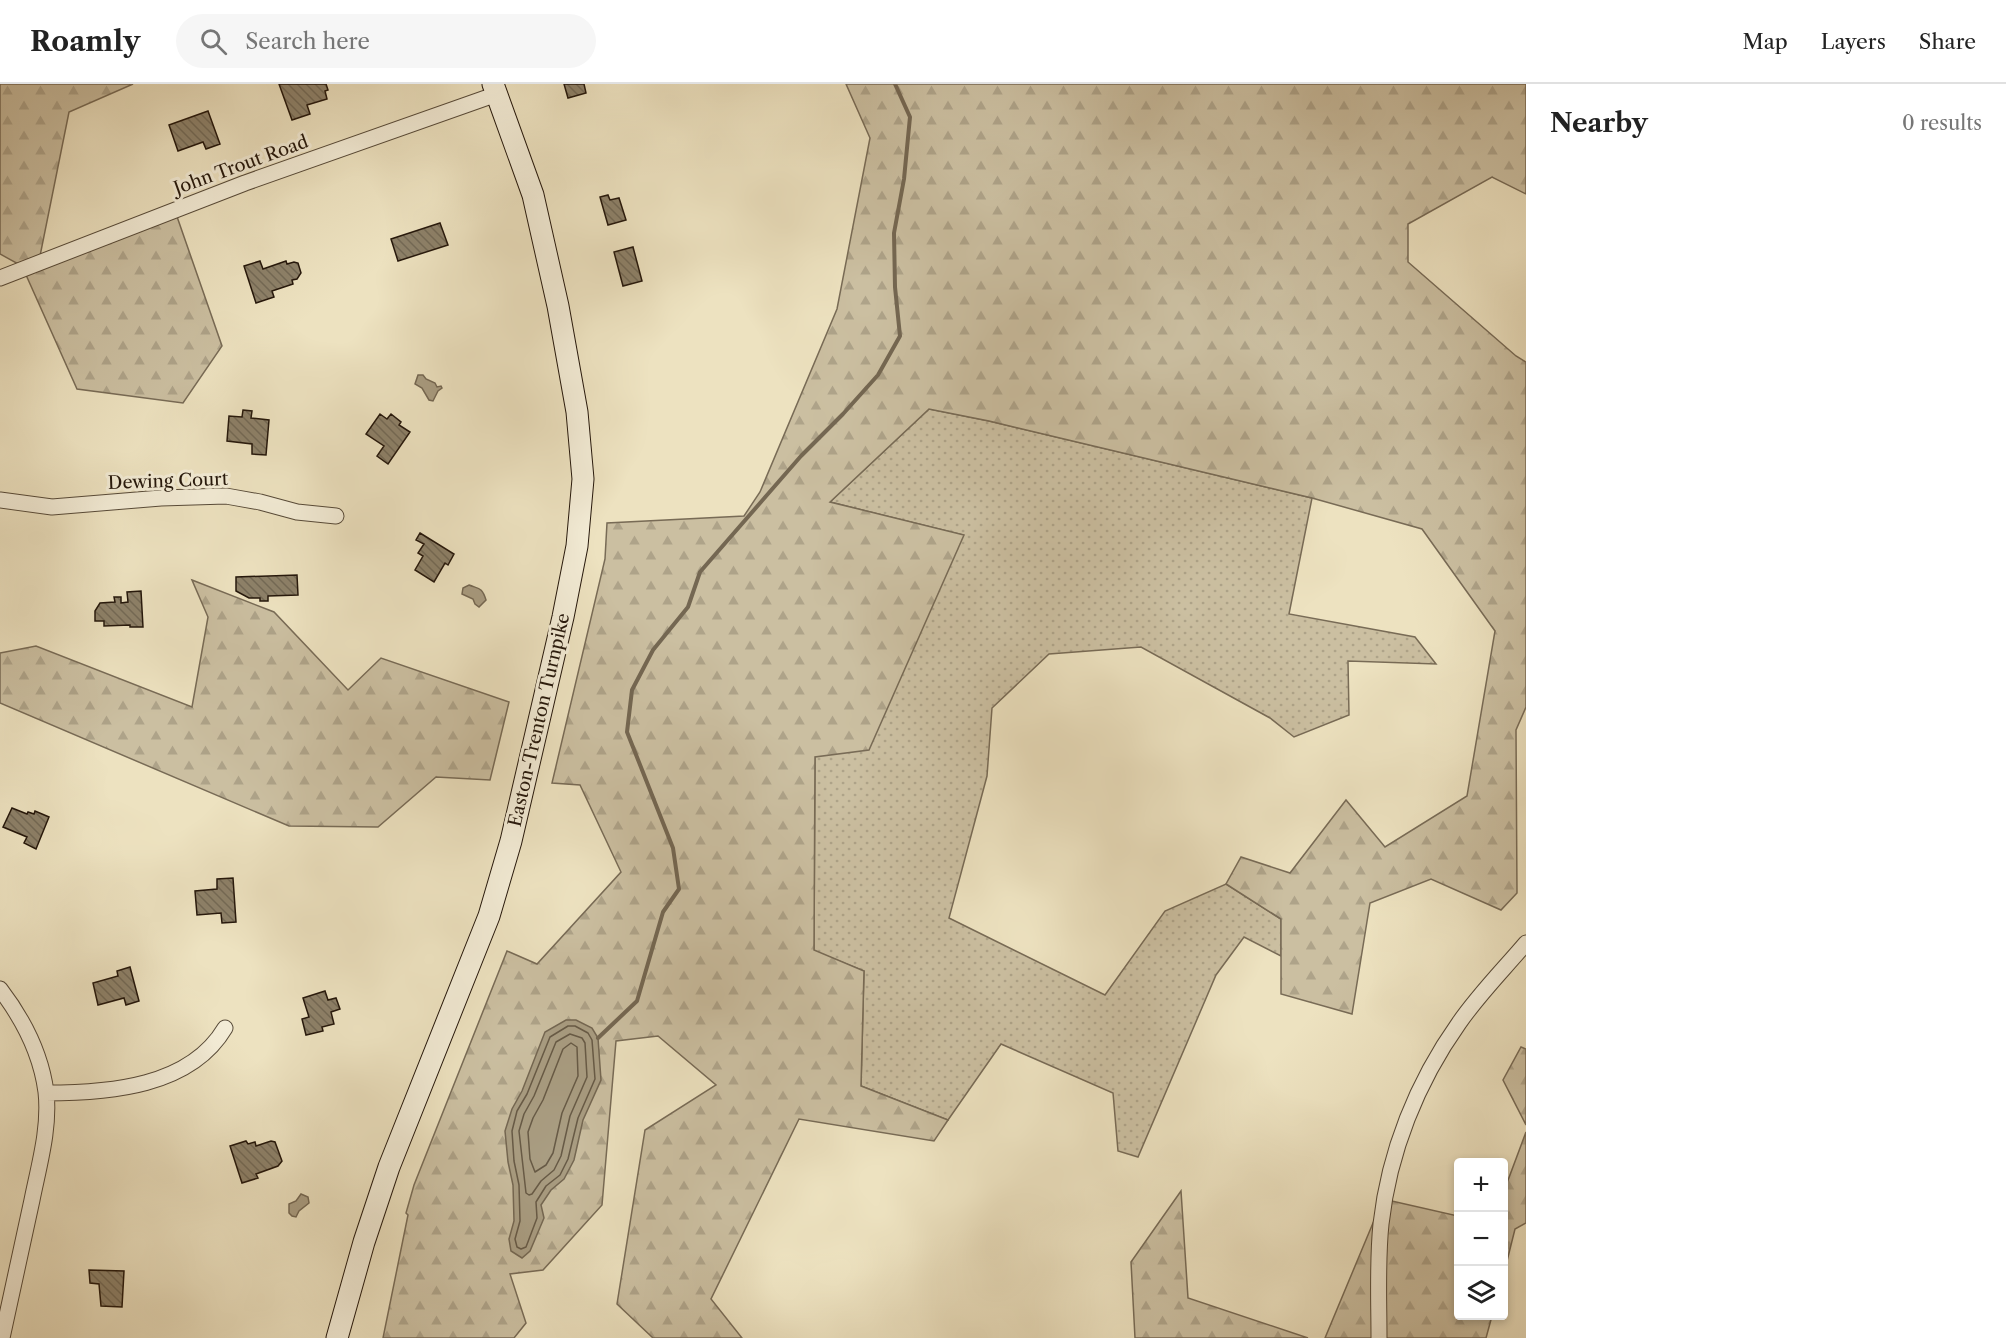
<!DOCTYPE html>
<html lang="en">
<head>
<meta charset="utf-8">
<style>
  body { margin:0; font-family:"Libre Caslon Text",serif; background:#f6f6f6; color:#222 }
  .controls { position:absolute; right:18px; bottom:18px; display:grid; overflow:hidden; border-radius:6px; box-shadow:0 3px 9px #0003 }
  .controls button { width:54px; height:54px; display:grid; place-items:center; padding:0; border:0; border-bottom:2px solid #e0e0e0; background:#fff; color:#222; font:30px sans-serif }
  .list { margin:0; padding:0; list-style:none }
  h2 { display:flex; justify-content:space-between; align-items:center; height:78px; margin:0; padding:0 24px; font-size:26px }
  h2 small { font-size:20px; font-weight:400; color:#767676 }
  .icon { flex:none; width:33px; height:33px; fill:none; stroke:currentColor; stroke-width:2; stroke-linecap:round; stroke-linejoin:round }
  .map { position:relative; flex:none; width:1526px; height:1254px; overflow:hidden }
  header { display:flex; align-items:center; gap:36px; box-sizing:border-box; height:84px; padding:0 30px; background:#fff; border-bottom:2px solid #e0e0e0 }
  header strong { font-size:28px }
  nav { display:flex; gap:33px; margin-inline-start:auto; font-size:21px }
  .search { width:420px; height:54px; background:#f6f6f6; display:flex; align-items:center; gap:15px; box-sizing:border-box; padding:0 21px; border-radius:33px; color:#767676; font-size:22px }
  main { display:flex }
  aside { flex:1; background:#fff }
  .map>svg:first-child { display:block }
  .grass { fill:url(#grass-dots); stroke:#786b56; stroke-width:1.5 }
  .forest { fill:url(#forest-firs); stroke:#786b56; stroke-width:1.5 }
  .water { fill:#a99d82; stroke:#746752; stroke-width:1.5 }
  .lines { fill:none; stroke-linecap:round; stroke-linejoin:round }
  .shore { stroke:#675a46; stroke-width:1.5 }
  .stream { stroke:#746752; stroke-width:4 }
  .building { fill:url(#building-back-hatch); stroke:#25170b; stroke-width:1.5 }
  .street-casing { stroke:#574a38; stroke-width:17 }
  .secondary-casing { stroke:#25170b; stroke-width:23 }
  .street { stroke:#f3ecd6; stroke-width:15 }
  .secondary { stroke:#f3ecd6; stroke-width:21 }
  .labels { text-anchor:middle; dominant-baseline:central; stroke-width:6; stroke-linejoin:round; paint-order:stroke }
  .street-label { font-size:18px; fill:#25170b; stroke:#f3ecd6 }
</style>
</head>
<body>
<header>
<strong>Roamly</strong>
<div class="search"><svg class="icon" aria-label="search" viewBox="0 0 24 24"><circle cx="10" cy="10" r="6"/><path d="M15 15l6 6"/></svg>Search here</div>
<nav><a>Map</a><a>Layers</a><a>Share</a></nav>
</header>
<main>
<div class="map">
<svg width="1526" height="1254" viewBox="0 0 1526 1254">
  <defs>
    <pattern id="grass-dots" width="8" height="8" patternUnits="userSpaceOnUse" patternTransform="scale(1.5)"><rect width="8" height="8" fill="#cbbfa1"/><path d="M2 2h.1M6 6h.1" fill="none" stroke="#aea389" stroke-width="1.8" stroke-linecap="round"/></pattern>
    <pattern id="forest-firs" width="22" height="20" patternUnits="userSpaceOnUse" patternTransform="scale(1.5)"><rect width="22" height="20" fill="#cbbfa1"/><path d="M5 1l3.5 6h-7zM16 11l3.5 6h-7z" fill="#aea389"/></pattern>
    <pattern id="building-back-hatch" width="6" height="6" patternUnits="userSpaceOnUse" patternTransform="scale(1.5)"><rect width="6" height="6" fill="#8d8169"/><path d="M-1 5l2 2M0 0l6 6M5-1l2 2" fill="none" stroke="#736955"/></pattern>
  </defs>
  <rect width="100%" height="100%" fill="#ede2c0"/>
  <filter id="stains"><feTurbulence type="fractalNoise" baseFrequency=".00333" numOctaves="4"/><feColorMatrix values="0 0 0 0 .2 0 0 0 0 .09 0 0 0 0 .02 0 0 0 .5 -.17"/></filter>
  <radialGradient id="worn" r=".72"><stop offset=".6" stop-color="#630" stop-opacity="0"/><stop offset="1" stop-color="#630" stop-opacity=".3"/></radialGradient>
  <!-- grass -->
  <path class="grass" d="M929 325 989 337 1312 414 1289 530 1415 553 1436 580 1348 577 1349 631 1294 653 1270 634 1141 563 1049 570 992 624 987 692 949 834 1105 911 1165 827 1226 800 1281 835V872L1244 853 1216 891 1138 1073 1118 1067 1113 1009 1001 960 948 1036 861 1002 864 887 814 867 815 673 963 451 830 418Z"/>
  <!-- forest -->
  <path class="forest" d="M0 0H133L69 28 40 172 174 124 222 262 183 319 77 305 22 182 0 170Z
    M846 0H1526V110L1492 93 1408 140V178L1516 272 1526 278V623L1516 646 1517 809 1501 826 1431 795 1370 819 1352 930 1281 910V835L1226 800 1241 773 1290 789 1346 716 1385 763 1467 712 1495 547 1422 445 1312 414 989 337 929 325 830 418 964 451 869 666 815 673 814 866 864 887 861 1002 948 1036 934 1057 799 1035 711 1215 742 1254H653L617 1220 645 1046 716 1001 658 952 616 957 602 1121 543 1186 510 1190 526 1239 514 1254H383L408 1131 406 1129 414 1101 507 867 537 880 621 788 580 701 552 699 605 475 607 439 744 432 760 408 837 225 870 54Z
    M192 496 274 528 348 606 381 574 509 618 490 696 436 693 378 743 289 742 0 619V569L36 562 192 623 208 533Z
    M1521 963 1526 965V1041L1503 996Z
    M1526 1048V1139L1515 1145 1504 1189V1107Z
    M1181 1107 1188 1214 1308 1254H1135L1131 1178Z
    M1383 1115 1458 1132V1232H1492L1486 1254H1325Z"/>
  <!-- water -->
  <path class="water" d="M418 291H423L426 295 435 299 437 303 441 302 442 304 438 307 433 317 429 316 422 304 415 300Z
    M469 501C479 505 482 503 486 516L479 523 475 520 473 515 462 510 463 504Z
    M566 936H576L592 944 598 954 601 996 583 1036 574 1076 564 1095 551 1106 541 1121 544 1134 530 1167 522 1174 511 1167 509 1155 514 1137 513 1101 508 1078 505 1047 512 1025 522 1007 545 948Z
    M301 1110 308 1113 309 1119 299 1127 296 1133 292 1132 289 1129V1120L296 1117Z"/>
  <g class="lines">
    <!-- shore -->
    <path class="shore" d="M568 942H575L588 949 592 956 595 995 578 1034 568 1075 560 1091 546 1102 536 1118 537 1134 526 1163 521 1165 517 1163 515 1155 520 1137 519 1101 514 1077 512 1047 517 1027 527 1010 550 953Z
      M570 950 582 954 585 959 587 993 570 1032 561 1072 554 1086 541 1097 532 1110 529 1111 526 1109 519 1047 524 1030 534 1012 556 958Z
      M571 959 577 963 578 992 562 1029 553 1069 546 1081 535 1088 530 1075 528 1048 533 1034 543 1016 563 965Z"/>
    <!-- stream -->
    <path class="stream" d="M598 954 637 917 663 828 679 805 673 764 627 648 632 606 653 566 688 523 700 488 801 372 843 330 878 291 900 252 895 203 894 149 904 95 910 33 895 0"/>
  </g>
  <!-- building -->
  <path class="building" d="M279 0H326L328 6 325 7 327 15 307 21 310 30 292 36Z
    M564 0H584L586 9 568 14Z
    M208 27 220 60 206 65 203 58 178 67 169 41Z
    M608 111 610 116 619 114 626 136 608 141 600 113Z
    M440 139 448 161 398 177 391 155Z
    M633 163 642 197 623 202 614 168Z
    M260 177 263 185 286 177 287 180 294 178 298 179 301 189 297 195 292 196 293 200 272 207 274 213 256 219 244 182Z
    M243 326 252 327 251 334 269 336 266 371 252 370V360L227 357 229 332 242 333Z
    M380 330 387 335 391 330 401 338 399 341 410 348 388 380 377 372 384 362 366 350Z
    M420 449 454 470 448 481 445 479 434 498 415 486 423 472 418 469 424 460 416 456Z
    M297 491 298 511 268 512V517H260V514H249L236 507V493Z
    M141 507 143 543H130V541L104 542V537H95V527L100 519 115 518 114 513H121V519L128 518 127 508Z
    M12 724 27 730 28 728 34 730 35 727 49 733 36 765 24 759 27 753 3 743Z
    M233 794 236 838 222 839 221 829 197 831 195 807 217 805V795Z
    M130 883 139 917 126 921 124 914 98 921 93 899 118 892 117 887Z
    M325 907 328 916 336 914 340 925 331 928 334 940 322 943 323 947 306 951 302 935 309 933 303 914Z
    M246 1057 248 1060 255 1058 256 1062 271 1057 275 1058 282 1077 278 1082 256 1090 258 1094 242 1099 230 1062Z
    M89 1186 124 1187 122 1223 101 1222 99 1200 90 1199Z"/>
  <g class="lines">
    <!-- street casing -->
    <g class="street-casing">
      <path id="street" d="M0 194 245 99 497 10
        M0 416 52 423 161 414 226 412 260 418 297 428 336 432
        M0 905C23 935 41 970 46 1008 50 1044 39 1081 32 1116 22 1162 12 1208 2 1254
        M46 1009C109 1009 190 1003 225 944
        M1379 1254C1379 1216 1377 1178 1381 1140 1389 1068 1417 998 1459 939 1479 910 1504 885 1526 859"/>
    </g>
    <!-- secondary casing -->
    <g class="secondary-casing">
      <path id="secondary" d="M337 1254 364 1158 389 1083 489 832 511 757 563 533 577 462 583 395 577 328 558 222 533 111 493 0"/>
    </g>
    <!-- street -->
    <use href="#street" class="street"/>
    <!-- secondary -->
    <use href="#secondary" class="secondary"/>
  </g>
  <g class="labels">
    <!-- street labels -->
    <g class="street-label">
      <text transform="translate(241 81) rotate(-20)">John Trout Road</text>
      <text transform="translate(168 397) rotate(-2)">Dewing Court</text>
      <text transform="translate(539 636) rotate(-77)">Easton-Trenton Turnpike</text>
    </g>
  </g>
  <rect width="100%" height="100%" filter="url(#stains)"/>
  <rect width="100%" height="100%" fill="url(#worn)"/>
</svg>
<div class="controls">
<button>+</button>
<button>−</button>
<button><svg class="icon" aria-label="layers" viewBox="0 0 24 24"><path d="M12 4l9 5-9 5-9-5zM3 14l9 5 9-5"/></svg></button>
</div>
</div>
<aside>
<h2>Nearby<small>0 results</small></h2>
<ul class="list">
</ul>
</aside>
</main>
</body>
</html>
